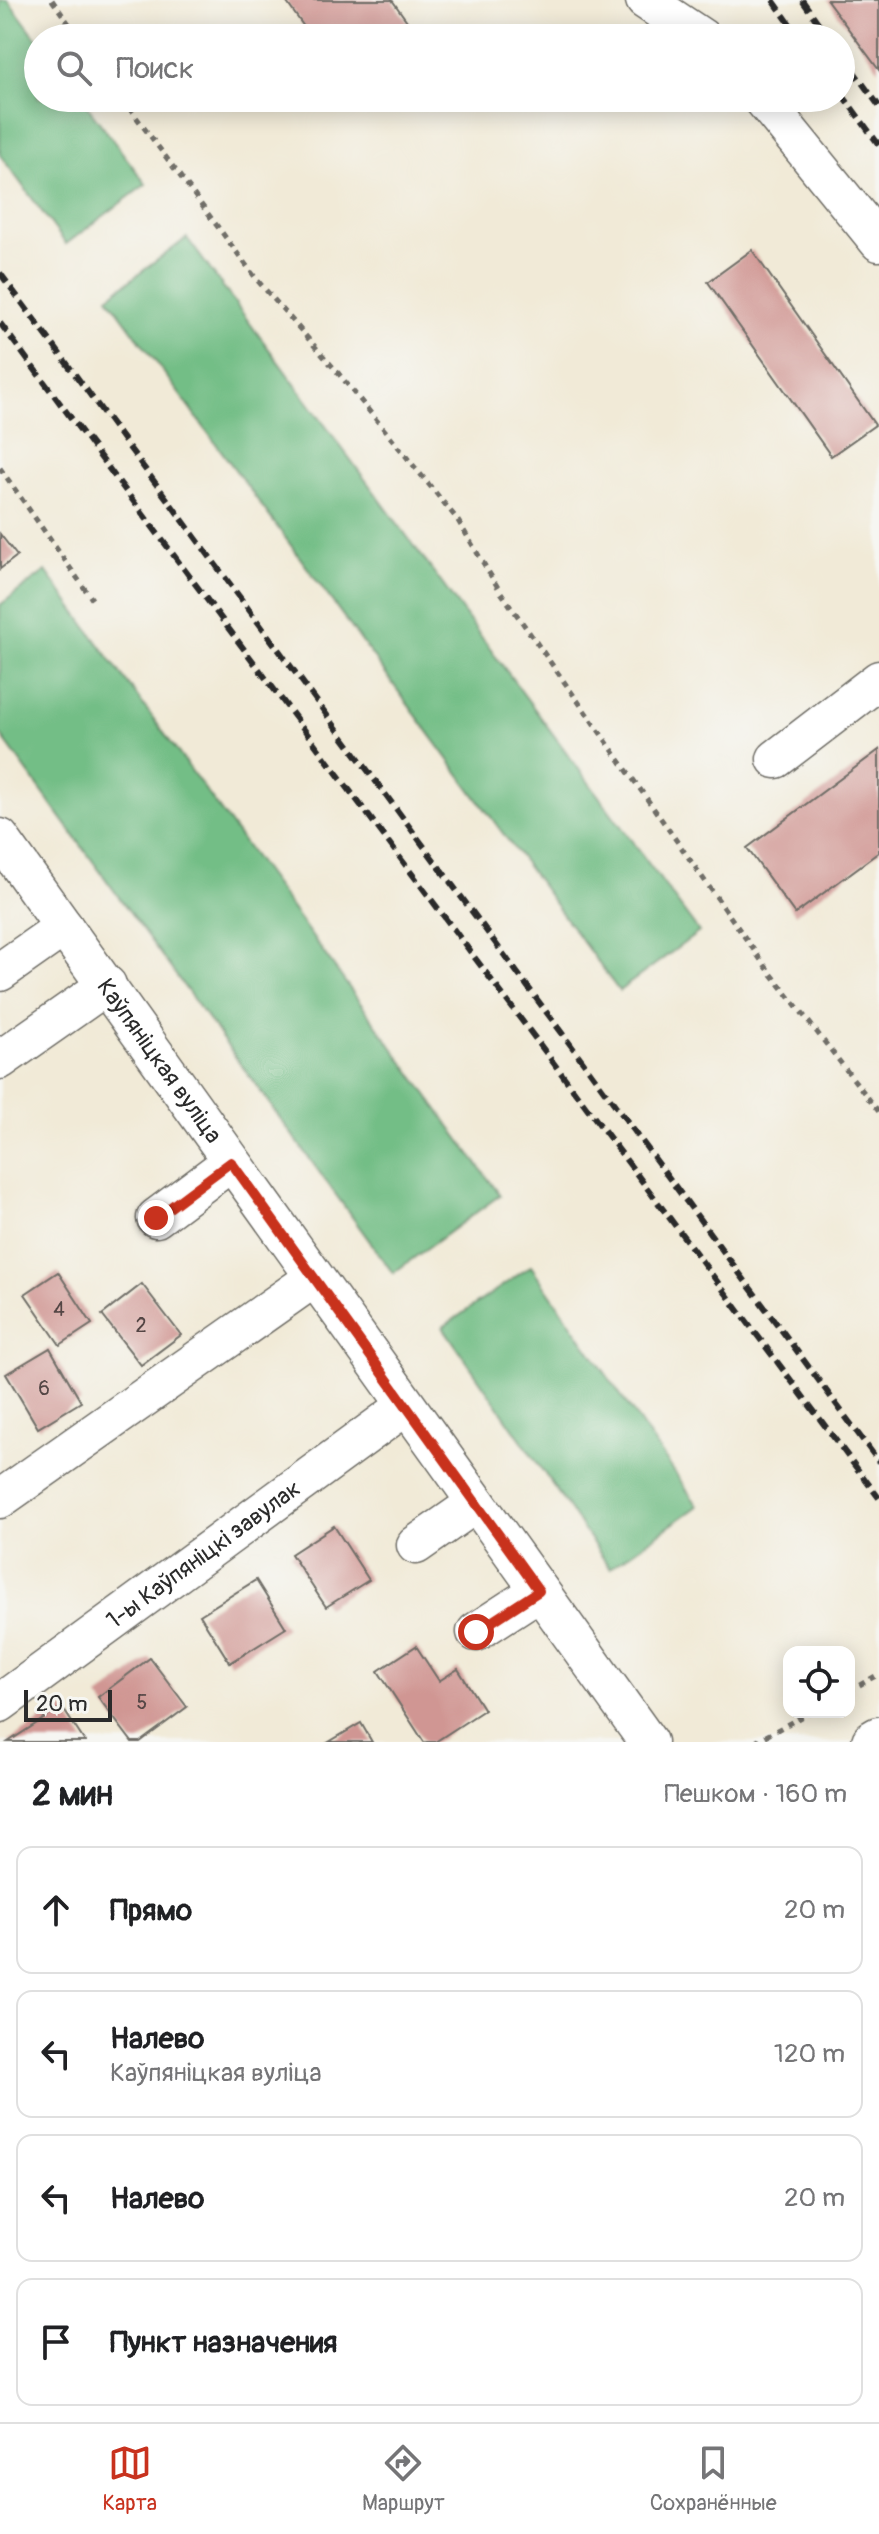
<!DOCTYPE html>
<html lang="ru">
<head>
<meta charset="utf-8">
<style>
  body { margin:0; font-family:Pangolin,sans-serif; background:#f6f6f6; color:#202124 }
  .controls { position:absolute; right:24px; bottom:24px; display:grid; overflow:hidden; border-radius:16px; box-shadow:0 4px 20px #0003 }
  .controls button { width:72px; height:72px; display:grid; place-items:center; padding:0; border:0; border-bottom:2px solid #e0e0e0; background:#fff; color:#202124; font:40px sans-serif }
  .scale { position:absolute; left:24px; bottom:20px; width:88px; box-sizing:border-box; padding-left:8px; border:4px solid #2b2b2b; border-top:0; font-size:22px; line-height:28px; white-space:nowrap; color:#2b2b2b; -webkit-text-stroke:6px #f6f6f2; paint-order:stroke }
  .stop { position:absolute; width:24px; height:24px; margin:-18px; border:6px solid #c8321e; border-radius:50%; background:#fff }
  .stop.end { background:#c8321e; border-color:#fff; box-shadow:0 2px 8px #0008 }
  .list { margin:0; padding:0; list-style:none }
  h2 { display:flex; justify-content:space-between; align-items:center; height:104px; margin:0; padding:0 32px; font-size:34px }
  h2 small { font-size:26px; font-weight:400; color:#757577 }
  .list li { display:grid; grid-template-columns:52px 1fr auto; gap:24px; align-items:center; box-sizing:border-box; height:128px; margin:0 16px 16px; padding:0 16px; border:2px solid #e0e0e0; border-radius:16px }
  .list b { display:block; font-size:30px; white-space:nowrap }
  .list p { margin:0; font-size:26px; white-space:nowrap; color:#757577 }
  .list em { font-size:26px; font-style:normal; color:#757577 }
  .icon { flex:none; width:44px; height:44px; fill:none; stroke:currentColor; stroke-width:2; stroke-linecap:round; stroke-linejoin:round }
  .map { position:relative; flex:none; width:879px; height:1742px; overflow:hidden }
  .search { position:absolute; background:#fff; box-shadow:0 4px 20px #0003; left:24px; right:24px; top:24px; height:88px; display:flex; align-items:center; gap:20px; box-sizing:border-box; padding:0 28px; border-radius:44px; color:#757577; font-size:30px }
  .sheet { height:680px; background:#fff }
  nav { display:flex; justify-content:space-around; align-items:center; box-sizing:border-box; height:112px; border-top:2px solid #e0e0e0; background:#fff; font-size:22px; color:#757577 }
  nav a { display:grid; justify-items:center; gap:4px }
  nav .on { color:#c8321e }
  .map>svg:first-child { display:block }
  .forest { fill:#73be86; stroke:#4f7458; stroke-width:2 }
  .building { fill:#d09693 }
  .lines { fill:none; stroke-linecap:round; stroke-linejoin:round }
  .minor-casing { stroke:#706e67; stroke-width:41 }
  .major-casing { stroke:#706e67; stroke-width:47 }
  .path { stroke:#706e67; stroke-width:5; stroke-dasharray:6 6; stroke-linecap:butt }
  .minor { stroke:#fff; stroke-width:38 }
  .major { stroke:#fff; stroke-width:44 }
  .rail { stroke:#2b2b2b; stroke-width:6; stroke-dasharray:12 6; stroke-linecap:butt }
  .route { stroke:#c8321e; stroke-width:10 }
  .labels { text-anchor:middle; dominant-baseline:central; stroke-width:8; stroke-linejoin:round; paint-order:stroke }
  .number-label { font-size:20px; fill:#544645 }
  .street-label { font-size:24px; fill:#2b2b2b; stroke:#f6f6f2 }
</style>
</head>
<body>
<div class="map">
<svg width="879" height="1742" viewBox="0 0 879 1742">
  <rect width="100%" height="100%" fill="#f6f6f2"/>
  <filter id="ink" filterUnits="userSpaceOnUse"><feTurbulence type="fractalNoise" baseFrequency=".0125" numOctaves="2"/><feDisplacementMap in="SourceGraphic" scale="16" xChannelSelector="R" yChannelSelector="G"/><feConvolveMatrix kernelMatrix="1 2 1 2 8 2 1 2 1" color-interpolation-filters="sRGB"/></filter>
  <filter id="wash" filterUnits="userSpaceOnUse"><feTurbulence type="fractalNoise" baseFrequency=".006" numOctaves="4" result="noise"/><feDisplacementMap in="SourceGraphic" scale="32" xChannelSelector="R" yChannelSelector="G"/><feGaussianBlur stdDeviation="1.8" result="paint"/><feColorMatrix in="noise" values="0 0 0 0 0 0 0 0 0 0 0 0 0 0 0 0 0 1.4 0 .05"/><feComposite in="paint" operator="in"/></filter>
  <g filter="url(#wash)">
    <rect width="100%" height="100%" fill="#f1ead7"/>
    <!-- forest -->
    <path class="forest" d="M0 0H8L38 40V98H81L146 184 66 244 0 155Z
      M187 238 699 932 619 991 108 297Z
      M46 571 500 1195 393 1273 0 734V605Z
      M531 1266 698 1506 610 1568 443 1327Z"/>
    <g id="blocks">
      <!-- building -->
      <path class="building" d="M285 0H392L419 38H312Z
        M827 0H879V70Z
        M354 98H381L363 111Z
        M752 250 875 425 831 456 708 282Z
        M0 534 17 556 0 569Z
        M879 750V852L795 914 747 848Z
        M58 1272 92 1324 60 1345 25 1294Z
        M142 1284 181 1335 141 1365 102 1315Z
        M50 1348 81 1402 38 1428 6 1374Z
        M334 1526 369 1580 326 1607 291 1554Z
        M256 1580 286 1628 230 1663 200 1615Z
        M416 1646 439 1681 458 1669 484 1710 435 1742H424L378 1671Z
        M150 1658 187 1707 140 1742H132L98 1697Z
        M62 1707 85 1742H8Z
        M361 1723 372 1742H329Z"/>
    </g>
  </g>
  <g filter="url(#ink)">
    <use href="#blocks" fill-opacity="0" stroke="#706e67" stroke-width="2"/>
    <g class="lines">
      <!-- minor casing -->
      <g class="minor-casing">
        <g id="minor">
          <path d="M645 0 702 38"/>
          <path d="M762 98 879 242"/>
          <path d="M776 759 879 680"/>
          <path id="s1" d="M0 838 648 1742"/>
          <path d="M0 972 64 927"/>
          <path d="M0 1060 107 985"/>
          <path d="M156 1218 231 1162"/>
          <path d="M0 1499 314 1278"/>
          <path d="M416 1545 476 1503"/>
          <path d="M476 1632 539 1591"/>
          <path id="s2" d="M0 1703 406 1406"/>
        </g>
      </g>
      <!-- major casing -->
      <g class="major-casing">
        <path id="major" d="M874 1742 879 1739"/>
      </g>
      <!-- path -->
      <path class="path" d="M52 0 79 38
        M122 98 258 281 339 374 457 519 500 591 763 963 879 1112
        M0 468 92 599
        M849 1691 879 1674
        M755 1742 810 1712"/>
      <!-- minor -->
      <use href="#minor" class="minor"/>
      <!-- major -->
      <use href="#major" class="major"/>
      <!-- rail -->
      <path class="rail" d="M773 0 800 38
        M802 0 829 38
        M841 54 879 106
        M841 93 879 145
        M0 273 879 1462
        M0 323 879 1498"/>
    </g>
  </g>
  <g class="lines" filter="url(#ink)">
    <!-- route -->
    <path class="route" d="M156 1218 231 1162 539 1591 476 1632"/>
  </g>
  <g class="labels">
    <!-- number labels -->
    <g class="number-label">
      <text x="59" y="1309">4</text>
      <text x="141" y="1325">2</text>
      <text x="44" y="1388">6</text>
      <text x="142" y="1702">5</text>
    </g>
    <!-- street labels -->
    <g class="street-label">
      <text stroke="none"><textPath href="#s1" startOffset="274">Каўпяніцкая вуліца</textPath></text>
      <text stroke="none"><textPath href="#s2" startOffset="252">1-ы Каўпяніцкі завулак</textPath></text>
    </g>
  </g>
</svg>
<div class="controls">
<button><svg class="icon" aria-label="locate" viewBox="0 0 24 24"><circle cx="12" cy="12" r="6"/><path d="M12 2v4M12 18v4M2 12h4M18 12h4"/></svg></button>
</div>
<div class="scale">20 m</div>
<div class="stop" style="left:476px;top:1632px"></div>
<div class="stop end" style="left:156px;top:1218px"></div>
<div class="search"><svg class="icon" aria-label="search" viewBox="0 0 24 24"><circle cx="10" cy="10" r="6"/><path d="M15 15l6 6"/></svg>Поиск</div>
</div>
<section class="sheet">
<h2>2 мин<small>Пешком · 160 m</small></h2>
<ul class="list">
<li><svg class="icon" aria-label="ahead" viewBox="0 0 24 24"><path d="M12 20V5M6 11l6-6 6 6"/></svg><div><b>Прямо</b></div><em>20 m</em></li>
<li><svg class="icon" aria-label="left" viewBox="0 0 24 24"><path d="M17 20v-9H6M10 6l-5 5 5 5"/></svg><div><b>Налево</b><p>Каўпяніцкая вуліца</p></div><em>120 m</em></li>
<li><svg class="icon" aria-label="left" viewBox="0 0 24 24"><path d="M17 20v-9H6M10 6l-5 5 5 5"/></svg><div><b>Налево</b></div><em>20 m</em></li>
<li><svg class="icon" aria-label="arrive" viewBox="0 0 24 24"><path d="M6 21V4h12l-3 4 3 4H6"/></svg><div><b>Пункт назначения</b></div></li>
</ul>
</section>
<nav>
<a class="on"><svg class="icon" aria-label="map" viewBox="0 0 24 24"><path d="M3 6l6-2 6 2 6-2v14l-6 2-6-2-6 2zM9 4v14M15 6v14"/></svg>Карта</a>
<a><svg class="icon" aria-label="directions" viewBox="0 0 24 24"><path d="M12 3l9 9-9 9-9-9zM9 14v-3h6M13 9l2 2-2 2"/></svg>Маршрут</a>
<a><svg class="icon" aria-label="saved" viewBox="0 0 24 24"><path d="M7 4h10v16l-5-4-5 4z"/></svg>Сохранённые</a>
</nav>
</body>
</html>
